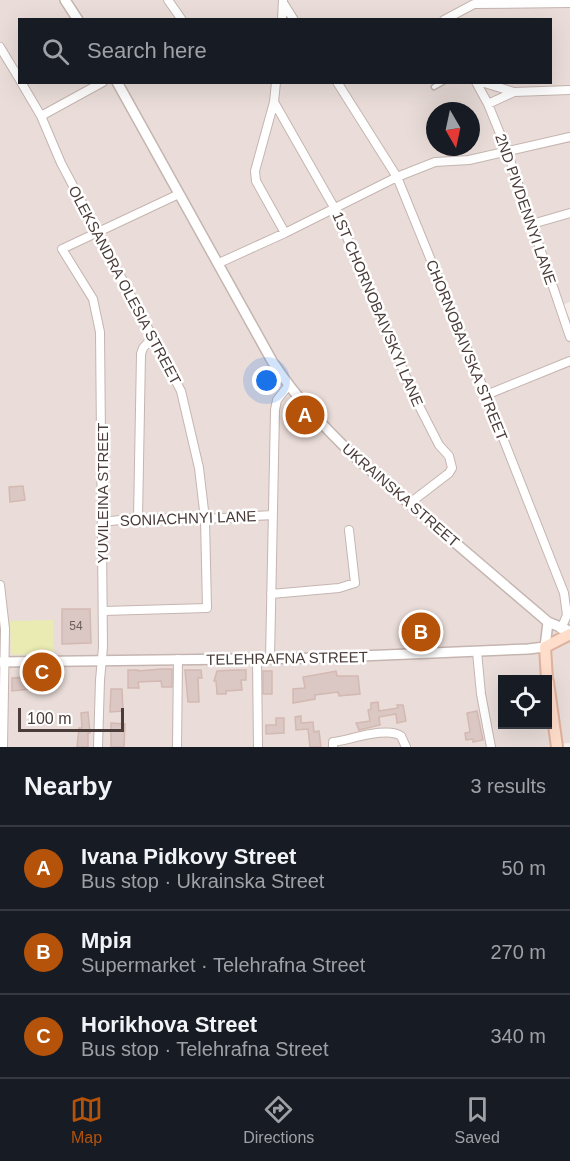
<!DOCTYPE html>
<html lang="en">
<head>
<meta charset="utf-8">
<style>
  body { margin:0; font-family:Helvetica,sans-serif; background:#242831; color:#f1f3f6 }
  .controls { position:absolute; right:18px; bottom:18px; display:grid; overflow:hidden; border-radius:0px; box-shadow:0 6px 24px #0002 }
  .controls button { width:54px; height:54px; display:grid; place-items:center; padding:0; border:0; border-bottom:2px solid #363941; background:#171b24; color:#f1f3f6; font:30px sans-serif }
  .compass { position:absolute; left:426px; top:102px; width:54px; height:54px; border-radius:50%; background:#171b24; box-shadow:0 6px 24px #0002; rotate:171deg }
  .scale { position:absolute; left:18px; bottom:15px; width:106px; box-sizing:border-box; padding-left:6px; border:3px solid #4a3c38; border-top:0; font-size:16px; line-height:21px; white-space:nowrap; color:#4a3c38; -webkit-text-stroke:4px #fff; paint-order:stroke }
  .you { position:absolute; left:267px; top:381px; width:21px; height:21px; margin:-15px; border:4px solid #fff; border-radius:50%; background:#1a73e8; box-shadow:0 0 0 9px #1a73e833 }
  .badge { display:grid; place-items:center; width:39px; height:39px; border-radius:50%; background:#b45309; color:#fff; font-size:20px; font-weight:700 }
  .pin { position:absolute; translate:-50% -50%; border:3px solid #fff; box-shadow:0 2px 6px #0006 }
  .list { margin:0; padding:0; list-style:none }
  h2 { display:flex; justify-content:space-between; align-items:center; height:78px; margin:0; padding:0 24px; font-size:26px }
  h2 small { font-size:20px; font-weight:400; color:#9ea1a6 }
  .list li { display:grid; grid-template-columns:39px 1fr auto; gap:18px; align-items:center; box-sizing:border-box; height:84px; padding:0 24px; border-top:2px solid #363941 }
  .list b { display:block; font-size:22px; white-space:nowrap }
  .list p { margin:0; font-size:20px; white-space:nowrap; color:#9ea1a6 }
  .list em { font-size:20px; font-style:normal; color:#9ea1a6 }
  .icon { flex:none; width:33px; height:33px; fill:none; stroke:currentColor; stroke-width:2; stroke-linecap:round; stroke-linejoin:round }
  .map { position:relative; flex:none; width:570px; height:747px; overflow:hidden }
  .search { position:absolute; background:#171b24; box-shadow:0 6px 24px #0002; left:18px; right:18px; top:18px; height:66px; display:flex; align-items:center; gap:15px; box-sizing:border-box; padding:0 21px; border-radius:0px; color:#9ea1a6; font-size:22px }
  .sheet { height:330px; background:#171b24 }
  nav { display:flex; justify-content:space-around; align-items:center; box-sizing:border-box; height:84px; border-top:2px solid #363941; background:#171b24; font-size:16px; color:#9ea1a6 }
  nav a { display:grid; justify-items:center; gap:3px }
  nav .on { color:#b45309 }
  .map>svg:first-child { display:block }
  .residential { fill:#eaddd9; fill-rule:evenodd }
  .green { fill:#e9ebb3 }
  .building { fill:#dbc7c3; stroke:#d3b9b2; stroke-width:1.5 }
  .lines { fill:none; stroke-linecap:round; stroke-linejoin:round }
  .service-casing { stroke:#c5b5b0; stroke-width:7 }
  .minor-casing { stroke:#c5b5b0; stroke-width:10 }
  .tertiary-casing { stroke:#c5b5b0; stroke-width:12 }
  .secondary-casing { stroke:#ddb29e; stroke-width:14 }
  .service { stroke:#fff; stroke-width:4 }
  .minor { stroke:#fff; stroke-width:8 }
  .tertiary { stroke:#fff; stroke-width:9 }
  .secondary { stroke:#ffddcb; stroke-width:10 }
  .labels { text-anchor:middle; dominant-baseline:central; stroke-width:5; stroke-linejoin:round; paint-order:stroke }
  .number-label { font-size:12px; fill:#6e5f5b }
  .street-label { font-size:15px; fill:#4a3c38; stroke:#fff }
</style>
</head>
<body>
<div class="map">
<svg width="570" height="747" viewBox="0 0 570 747">
  <rect width="100%" height="100%" fill="#f6eeeb"/>
  <!-- residential -->
  <path class="residential" d="M0 0H570V302L563 305 570 319V743L550 744V747H0ZM20 20H550V82H20ZM435 111H471V147H435ZM502 680H548V724H502Z"/>
  <!-- green -->
  <path class="green" d="M53 620V654L11 655 10 621Z"/>
  <!-- building -->
  <path class="building" d="M23 486 25 500 10 502 9 487Z
    M62 609H90L91 643 62 644Z
    M423 621 424 625H426L428 640 416 641 414 622Z
    M161 669H172V687H162L161 681 138 682 139 688H128V670H138V671Z
    M185 670H201L202 678H198L199 702H188Z
    M234 670H246V680H241L242 690 226 691V694H217L216 681H214L217 671Z
    M263 671H272V694H263Z
    M336 671 337 676H358L360 694 339 696 338 692 315 695V699L293 703V689L305 688 303 677Z
    M29 677 30 689 12 691V678Z
    M111 689H122L123 711 110 712Z
    M378 702 379 711 398 708 397 705H403L406 721 397 723 396 714 379 717 380 725 359 730 356 723 370 721 368 710 371 709V703Z
    M477 711 483 740 473 742V739L466 740 465 733 470 732 467 713Z
    M88 712 90 733H88V747H77L79 728H82L81 713Z
    M301 716V723L313 722 314 732 319 731 321 747H310L308 729 296 730 295 717Z
    M276 718H284V733L266 734V725H276Z
    M111 723 125 724 124 747H111Z"/>
  <g class="lines">
    <!-- service casing -->
    <g class="service-casing">
      <path id="service" d="M434 87 443 82"/>
    </g>
    <!-- minor casing -->
    <g class="minor-casing">
      <path id="minor" d="M168 0 182 20
        M284 4 294 20
        M282 20 283 0
        M444 20 474 4 570 3
        M0 47 20 80
        M21 82 41 116 61 163 181 391 199 468 205 519 207 608 103 611
        M276 82 274 102 255 171 256 181 285 233
        M337 82 397 177 486 395 564 593 567 615 561 629
        M476 82 488 104 507 151 570 337
        M481 82 514 92
        M274 102 335 209 415 398 439 445 449 456 452 468 449 473 410 503
        M488 104 514 92 570 90
        M41 116 103 82
        M532 224 570 213
        M219 263 285 233 397 177 435 162 469 160 570 137
        M486 395 570 361
        M138 518 141 354 143 348 152 338
        M102 522 138 518 205 519 273 515
        M0 585 5 629 3 747
        M271 594 339 588 355 583 349 530
        M477 652 481 694 491 747
        M257 659 258 747
        M270 659 275 410 277 400 288 386
        M98 747 100 680 103 647 100 332 93 299 62 249 179 194
        M177 747 178 659
        M333 747V742C350 740 387 726 401 736L406 747"/>
    </g>
    <!-- tertiary casing -->
    <g class="tertiary-casing">
      <path id="tertiary" d="M65 0 78 20
        M117 82 272 361C296 398 325 428 356 458L548 622 570 631
        M0 662 313 658 528 649 545 647 548 622"/>
    </g>
    <!-- secondary casing -->
    <g class="secondary-casing">
      <path id="secondary" d="M547 680 545 647 570 634
        M548 682 557 747"/>
    </g>
    <!-- service -->
    <use href="#service" class="service"/>
    <!-- minor -->
    <use href="#minor" class="minor"/>
    <!-- tertiary -->
    <use href="#tertiary" class="tertiary"/>
    <!-- secondary -->
    <use href="#secondary" class="secondary"/>
  </g>
  <g class="labels">
    <!-- number labels -->
    <g class="number-label">
      <text x="76" y="626">54</text>
    </g>
    <!-- street labels -->
    <g class="street-label">
      <text transform="translate(526 209) rotate(71)">2ND PIVDENNYI LANE</text>
      <text transform="translate(125 285) rotate(62)">OLEKSANDRA OLESIA STREET</text>
      <text transform="translate(378 309) rotate(67)">1ST CHORNOBAIVSKYI LANE</text>
      <text transform="translate(467 350) rotate(68)">CHORNOBAIVSKA STREET</text>
      <text transform="translate(102 493) rotate(-90)">YUVILEINA STREET</text>
      <text transform="translate(401 495) rotate(41)">UKRAINSKA STREET</text>
      <text transform="translate(188 518) rotate(-2)">SONIACHNYI LANE</text>
      <text transform="translate(287 658) rotate(-1)">TELEHRAFNA STREET</text>
    </g>
  </g>
</svg>
<div class="controls">
<button><svg class="icon" aria-label="locate" viewBox="0 0 24 24"><circle cx="12" cy="12" r="6"/><path d="M12 2v4M12 18v4M2 12h4M18 12h4"/></svg></button>
</div>
<svg class="compass" viewBox="-18 -18 36 36"><path d="M0-13l5 13h-10z" fill="#e53935"/><path d="M0 13l5-13h-10z" fill="#9ea1a6"/></svg>
<div class="scale">100 m</div>
<div class="you"></div>
<div class="pin badge" style="left:305px;top:415px">A</div>
<div class="pin badge" style="left:421px;top:632px">B</div>
<div class="pin badge" style="left:42px;top:672px">C</div>
<div class="search"><svg class="icon" aria-label="search" viewBox="0 0 24 24"><circle cx="10" cy="10" r="6"/><path d="M15 15l6 6"/></svg>Search here</div>
</div>
<section class="sheet">
<h2>Nearby<small>3 results</small></h2>
<ul class="list">
<li><span class="badge">A</span><div><b>Ivana Pidkovy Street</b><p>Bus stop · Ukrainska Street</p></div><em>50 m</em></li>
<li><span class="badge">B</span><div><b>Мрія</b><p>Supermarket · Telehrafna Street</p></div><em>270 m</em></li>
<li><span class="badge">C</span><div><b>Horikhova Street</b><p>Bus stop · Telehrafna Street</p></div><em>340 m</em></li>
</ul>
</section>
<nav>
<a class="on"><svg class="icon" aria-label="map" viewBox="0 0 24 24"><path d="M3 6l6-2 6 2 6-2v14l-6 2-6-2-6 2zM9 4v14M15 6v14"/></svg>Map</a>
<a><svg class="icon" aria-label="directions" viewBox="0 0 24 24"><path d="M12 3l9 9-9 9-9-9zM9 14v-3h6M13 9l2 2-2 2"/></svg>Directions</a>
<a><svg class="icon" aria-label="saved" viewBox="0 0 24 24"><path d="M7 4h10v16l-5-4-5 4z"/></svg>Saved</a>
</nav>
</body>
</html>
